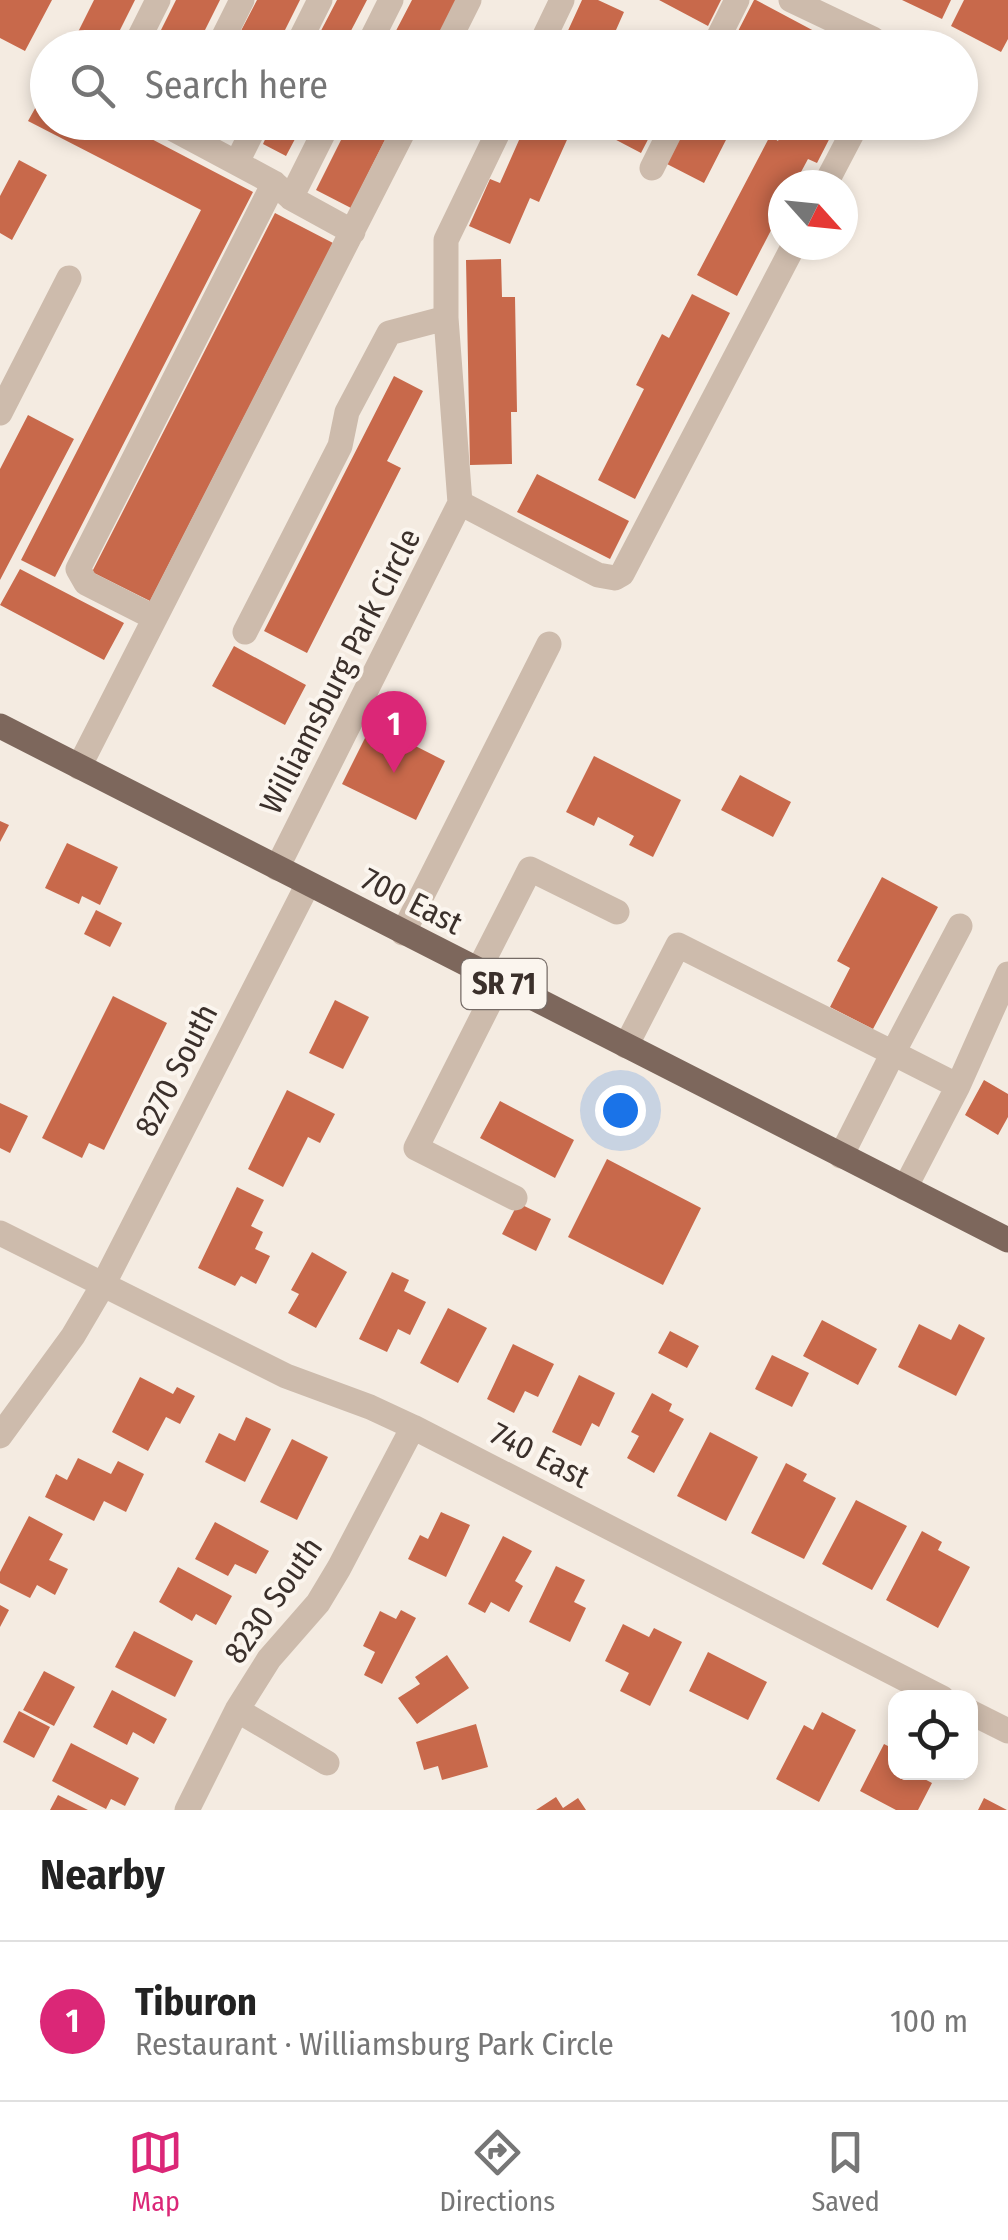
<!DOCTYPE html>
<html lang="en">
<head>
<meta charset="utf-8">
<style>
  body { margin:0; font-family:"Fira Sans Condensed",sans-serif; background:#f2f2f2; color:#222 }
  .controls { position:absolute; right:30px; bottom:30px; display:grid; overflow:hidden; border-radius:20px; box-shadow:0 5px 15px #0003 }
  .controls button { width:90px; height:90px; display:grid; place-items:center; padding:0; border:0; border-bottom:2px solid #e0e0e0; background:#fff; color:#222; font:50px sans-serif }
  .compass { position:absolute; left:768px; top:170px; width:90px; height:90px; border-radius:50%; background:#fff; box-shadow:0 5px 15px #0003; rotate:117deg }
  .you { position:absolute; left:620px; top:1110px; width:35px; height:35px; margin:-25px; border:8px solid #fff; border-radius:50%; background:#1a73e8; box-shadow:0 0 0 15px #1a73e833 }
  .badge { display:grid; place-items:center; width:65px; height:65px; border-radius:50%; background:#db2777; color:#fff; font-size:32px; font-weight:700 }
  .pin { position:absolute; translate:-50% -82px; filter:drop-shadow(0 2px 5px #0008) }
  .pin::after { content:''; position:absolute; top:52px; width:35px; height:30px; background:inherit; clip-path:polygon(0 0,100% 0,50% 100%) }
  .list { margin:0; padding:0; list-style:none }
  h2 { display:flex; justify-content:space-between; align-items:center; height:130px; margin:0; padding:0 40px; font-size:42px }
  h2 small { font-size:32px; font-weight:400; color:#767676 }
  .list li { display:grid; grid-template-columns:65px 1fr auto; gap:30px; align-items:center; box-sizing:border-box; height:160px; padding:0 40px; border-top:2px solid #e0e0e0 }
  .list b { display:block; font-size:38px; white-space:nowrap }
  .list p { margin:0; font-size:32px; white-space:nowrap; color:#767676 }
  .list em { font-size:32px; font-style:normal; color:#767676 }
  .icon { flex:none; width:55px; height:55px; fill:none; stroke:currentColor; stroke-width:2; stroke-linecap:round; stroke-linejoin:round }
  .map { position:relative; flex:none; width:1008px; height:1810px; overflow:hidden }
  .search { position:absolute; background:#fff; box-shadow:0 5px 15px #0003; left:30px; right:30px; top:30px; height:110px; display:flex; align-items:center; gap:25px; box-sizing:border-box; padding:0 35px; border-radius:55px; color:#767676; font-size:38px }
  .sheet { height:290px; background:#fff }
  nav { display:flex; justify-content:space-around; align-items:center; box-sizing:border-box; height:140px; border-top:2px solid #e0e0e0; background:#fff; font-size:28px; color:#767676 }
  nav a { display:grid; justify-items:center; gap:5px }
  nav .on { color:#db2777 }
  .map>svg:first-child { display:block }
  .building { fill:#c8694b }
  .lines { fill:none; stroke-linecap:round; stroke-linejoin:round }
  .minor { stroke:#cdbbac; stroke-width:25 }
  .major { stroke:#7d675c; stroke-width:25 }
  .labels { text-anchor:middle; dominant-baseline:central; stroke-width:8; stroke-linejoin:round; paint-order:stroke }
  .shield { fill:#fbf5ee; stroke:#756b66; stroke-width:2.5 }
  .shield-label { font-size:30px; font-weight:bold; fill:#3b302b }
  .street-label { font-size:32px; fill:#3b302b; stroke:#fbf5ee }
</style>
</head>
<body>
<div class="map">
<svg width="1008" height="1810" viewBox="0 0 1008 1810">
  <rect width="100%" height="100%" fill="#f4ebe1"/>
  <!-- building -->
  <path class="building" d="M0 0H52L25 51 0 38Z
    M94 0H135L111 48H70Z
    M176 0H220L196 48H152Z
    M257 0H300L276 48H232Z
    M337 0H367L342 48H312Z
    M412 0H456L432 48H387Z
    M582 0H598L624 12 608 48H560Z
    M659 0H721L708 26Z
    M754 0H756L846 48H755L735 37Z
    M902 0H951L942 19Z
    M964 0H1008V39L1001 52 951 26Z
    M650 38 668 48H645Z
    M48 85V122H119L253 192 55 577 21 560 201 210 28 121Z
    M193 122H237L228 140Z
    M273 122H304L286 156 263 144Z
    M350 122H394L351 208 316 190Z
    M527 122H575L539 202 530 198 510 244 469 226 490 179 500 183Z
    M606 122H657L641 153 601 132Z
    M686 122H745L736 140 728 136 704 183 665 163Z
    M788 122H838L817 163 808 159 794 185H783V207L737 296 697 275 770 136 778 141Z
    M19 160 47 175 12 240 0 233V196Z
    M275 213 333 243 150 601 92 572Z
    M501 259 502 297H515L517 412H511L512 464 470 465 466 260Z
    M692 294 730 313 635 499 598 480 644 389 636 385 662 334 669 338Z
    M394 376 423 391 387 461 401 468 307 653 264 631Z
    M28 415 74 439 0 580V469Z
    M537 474 629 521 610 559 517 512Z
    M20 569 124 623 104 660 0 605Z
    M234 646 306 685 285 725 212 686Z
    M372 724 445 761 416 820 342 784Z
    M594 756 681 800 653 857 629 845 634 836 598 817 594 826 566 812Z
    M740 775 791 802 773 837 721 810Z
    M0 821 9 825 0 842Z
    M67 843 118 867 100 905 82 896 79 904 45 888Z
    M882 877 938 907 873 1029 830 1007 850 968 837 961Z
    M96 910 122 923 110 947 84 934Z
    M113 996 167 1023 104 1150 89 1143 82 1158 42 1138Z
    M335 1000 369 1017 343 1069 309 1053Z
    M984 1080 1008 1094V1117L998 1135 965 1115Z
    M287 1090 335 1114 320 1143 308 1137 283 1187 248 1169Z
    M500 1101 574 1140 555 1178 480 1138Z
    M0 1103 28 1116 10 1153 0 1148Z
    M607 1159 701 1208 663 1285 568 1237Z
    M237 1187 264 1200 251 1226 263 1232 255 1249 270 1256 256 1284 241 1276 235 1286 198 1268Z
    M518 1203 551 1219 536 1251 502 1234Z
    M312 1252 347 1272 316 1328 288 1313 299 1294 291 1290Z
    M392 1272 409 1280 404 1291 426 1302 410 1335 398 1329 387 1352 359 1339Z
    M448 1308 487 1328 458 1383 420 1363Z
    M822 1320 877 1349 858 1385 803 1356Z
    M919 1324 951 1340 959 1324 985 1338 956 1396 898 1367Z
    M670 1331 699 1346 687 1368 658 1353Z
    M513 1344 554 1364 538 1397 525 1391 514 1413 487 1399Z
    M772 1355 809 1373 792 1407 755 1389Z
    M579 1375 615 1393 599 1427 592 1423 581 1446 552 1432Z
    M140 1377 173 1394 177 1387 195 1396 180 1424 166 1417 148 1451 112 1432Z
    M652 1393 672 1404 669 1411 684 1419 654 1473 627 1458 639 1436 631 1432Z
    M246 1417 271 1429 245 1482 205 1462 219 1433 235 1441Z
    M710 1432 758 1457 726 1521 677 1496Z
    M292 1439 328 1457 297 1520 260 1502Z
    M78 1458 111 1474 118 1461 144 1474 126 1512 104 1501 94 1521 45 1497 56 1474 67 1480Z
    M786 1463 807 1474 803 1481 836 1498 804 1559 751 1533Z
    M856 1500 907 1526 872 1590 822 1564Z
    M441 1512 470 1525 446 1577 408 1559 420 1535 428 1539Z
    M29 1516 63 1534 49 1560 68 1569 55 1595 37 1585 30 1598 0 1583V1572Z
    M215 1522 269 1551 256 1574 235 1564 228 1576 195 1559Z
    M922 1531 942 1542 938 1550 970 1567 938 1628 886 1600Z
    M503 1536 532 1551 515 1581 523 1586 509 1612 491 1602 485 1613 468 1604Z
    M556 1566 585 1580 574 1602 586 1608 570 1642 529 1622Z
    M178 1567 232 1596 216 1625 196 1614 192 1621 159 1602Z
    M0 1605 9 1610 0 1627Z
    M401 1610 416 1618 382 1684 364 1675 375 1652 363 1646 380 1611 396 1619Z
    M623 1624 649 1637 654 1628 682 1642 650 1706 620 1691 629 1673 605 1661Z
    M134 1631 193 1661 175 1697 115 1667Z
    M708 1652 767 1682 748 1720 689 1691Z
    M447 1655 469 1688 417 1724 398 1698 420 1684 415 1677Z
    M44 1671 75 1687 54 1726 23 1710Z
    M112 1690 167 1719 154 1744 133 1732 127 1745 93 1727Z
    M19 1711 50 1727 34 1758 3 1742Z
    M822 1712 856 1730 819 1802 776 1779 804 1725 813 1730Z
    M476 1724 488 1767 442 1780 438 1766 424 1770 416 1742Z
    M71 1743 139 1778 125 1806 111 1799 106 1809 52 1781Z
    M884 1744 896 1750V1772H911L932 1783 918 1810H896L860 1791Z
    M58 1795 88 1810H50Z
    M556 1797 563 1808 578 1798 586 1810H536Z
    M984 1798 1007 1810H978Z"/>
  <g class="lines">
    <!-- minor -->
    <path class="minor" d="M791 0 873 39 883 48
      M134 48 158 0
      M218 48 242 0
      M296 48 320 0
      M367 48 391 0
      M445 48 469 0
      M539 48 562 0
      M713 48 737 0
      M160 122 274 183 291 198 353 232
      M237 162 257 122
      M652 168 675 122
      M825 185 858 122
      M291 198 329 122
      M0 413 69 278
      M460 503 598 575 615 578 622 574 794 245
      M155 618 86 583 78 569 274 183
      M245 632 340 446 347 412 389 333 446 318
      M79 767 408 122
      M277 868 460 503 446 318V240L503 122
      M403 933 549 644
      M478 971 530 869 617 912
      M500 982 416 1148 515 1198
      M626 1046 678 945 893 1053 841 1156
      M958 1086 1008 974
      M905 1188 958 1086 893 1053 960 926
      M0 1233 286 1376 370 1407 413 1427 942 1698
      M0 1436 73 1336 103 1285 308 884
      M237 1710 327 1763
      M970 1712 1008 1731
      M187 1810 237 1710 269 1659 318 1603 339 1568 413 1427"/>
    <!-- major -->
    <path class="major" d="M0 726 1008 1240"/>
  </g>
  <g class="labels">
    <!-- shield labels -->
    <rect class="shield" x="461.5" y="959" width="85" height="50" rx="8"/>
    <g class="shield-label">
      <text x="504" y="984">SR 71</text>
    </g>
    <!-- street labels -->
    <g class="street-label">
      <text transform="translate(340 671) rotate(-63)">Williamsburg Park Circle</text>
      <text transform="translate(412 901) rotate(27)">700 East</text>
      <text transform="translate(176 1070) rotate(-63)">8270 South</text>
      <text transform="translate(540 1455) rotate(27)">740 East</text>
      <text transform="translate(273 1600) rotate(-55)">8230 South</text>
    </g>
  </g>
</svg>
<div class="controls">
<button><svg class="icon" aria-label="locate" viewBox="0 0 24 24"><circle cx="12" cy="12" r="6"/><path d="M12 2v4M12 18v4M2 12h4M18 12h4"/></svg></button>
</div>
<svg class="compass" viewBox="-18 -18 36 36"><path d="M0-13l5 13h-10z" fill="#e53935"/><path d="M0 13l5-13h-10z" fill="#767676"/></svg>
<div class="you"></div>
<div class="pin badge" style="left:394px;top:773px">1</div>
<div class="search"><svg class="icon" aria-label="search" viewBox="0 0 24 24"><circle cx="10" cy="10" r="6"/><path d="M15 15l6 6"/></svg>Search here</div>
</div>
<section class="sheet">
<h2>Nearby<small></small></h2>
<ul class="list">
<li><span class="badge">1</span><div><b>Tiburon</b><p>Restaurant · Williamsburg Park Circle</p></div><em>100 m</em></li>
</ul>
</section>
<nav>
<a class="on"><svg class="icon" aria-label="map" viewBox="0 0 24 24"><path d="M3 6l6-2 6 2 6-2v14l-6 2-6-2-6 2zM9 4v14M15 6v14"/></svg>Map</a>
<a><svg class="icon" aria-label="directions" viewBox="0 0 24 24"><path d="M12 3l9 9-9 9-9-9zM9 14v-3h6M13 9l2 2-2 2"/></svg>Directions</a>
<a><svg class="icon" aria-label="saved" viewBox="0 0 24 24"><path d="M7 4h10v16l-5-4-5 4z"/></svg>Saved</a>
</nav>
</body>
</html>
